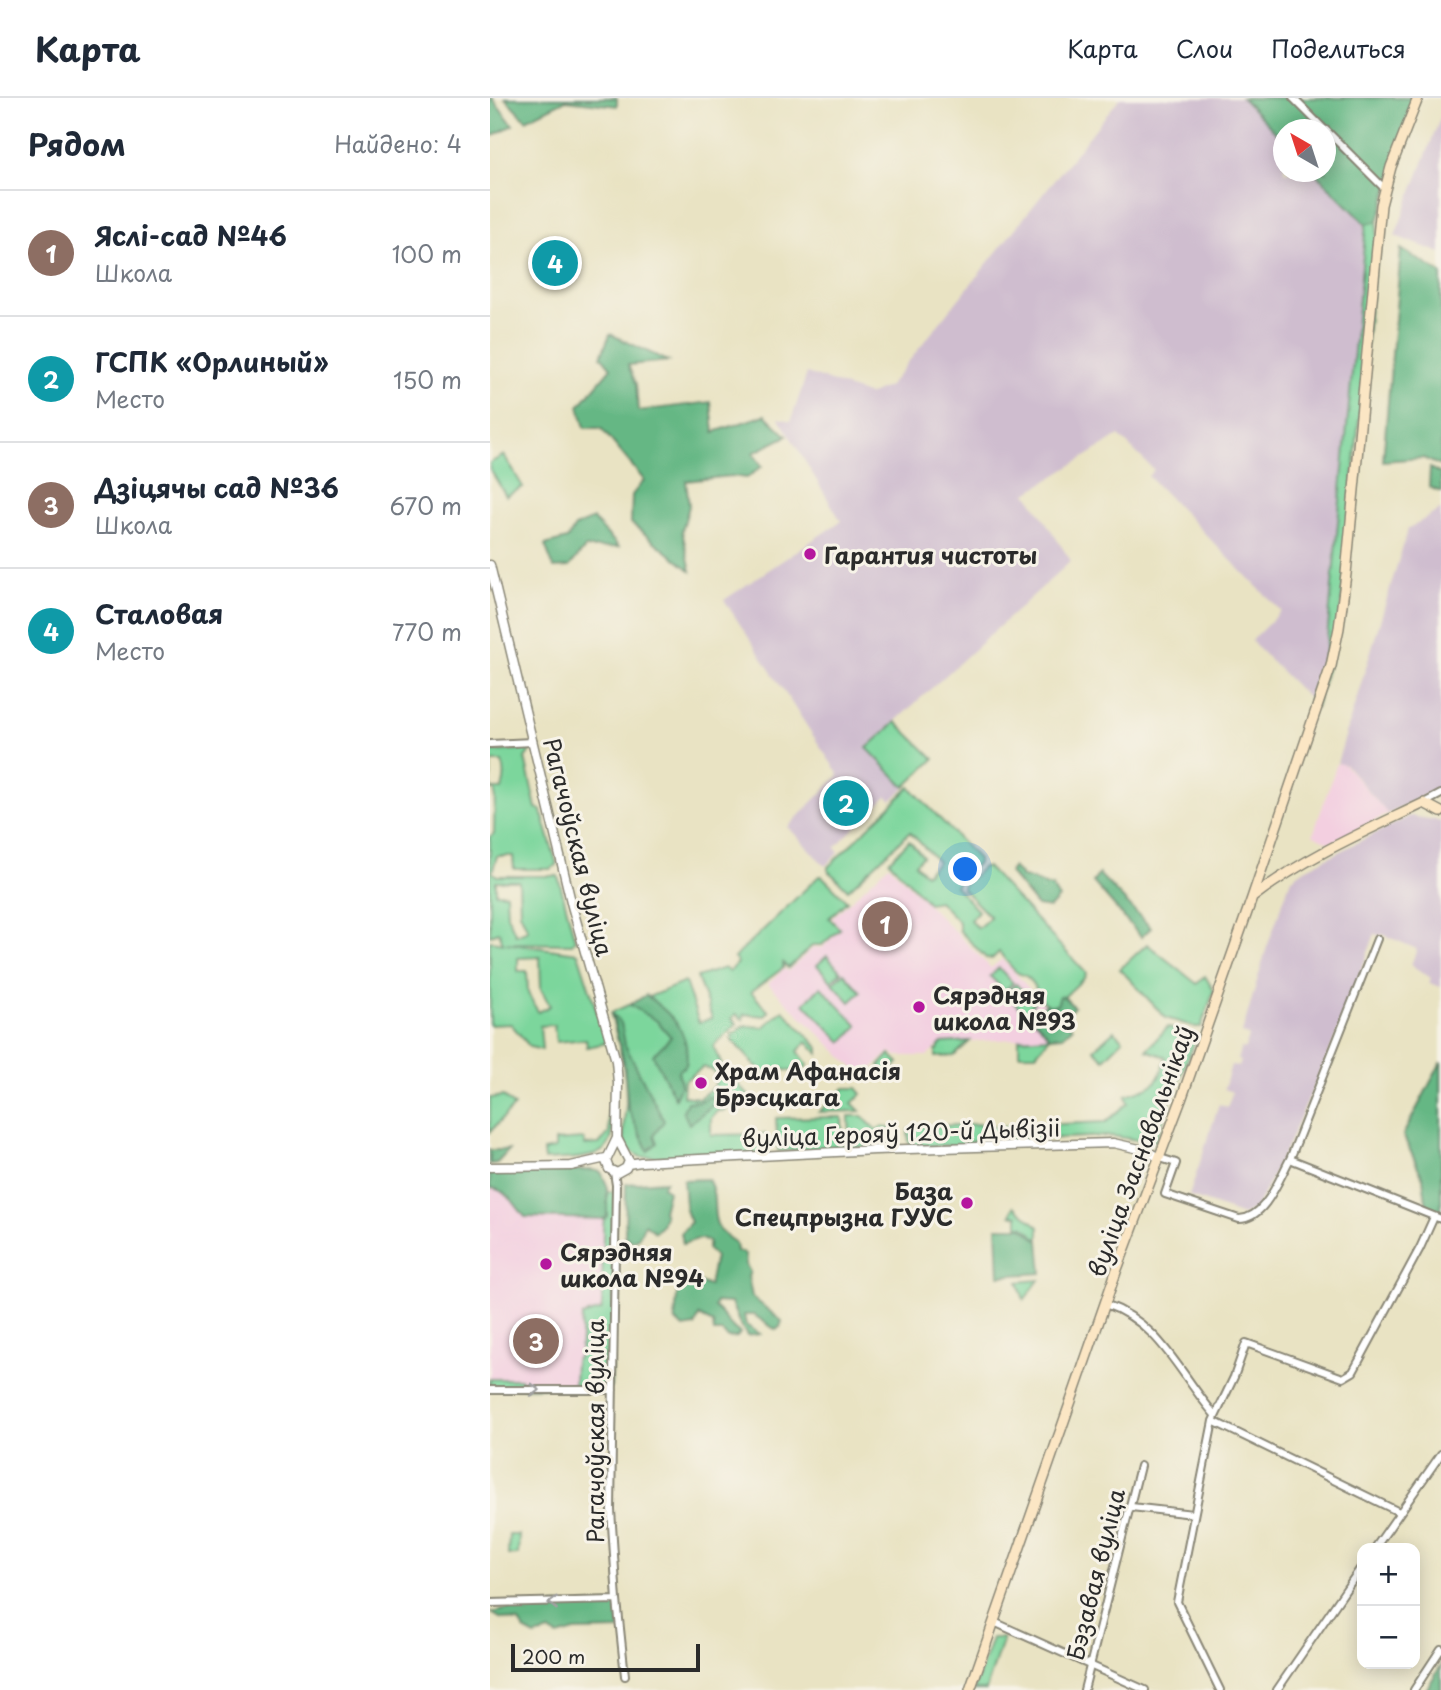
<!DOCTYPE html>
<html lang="ru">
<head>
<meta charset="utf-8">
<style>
  body { margin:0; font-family:"Playpen Sans",sans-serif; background:#f2f2f3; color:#1f2937 }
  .controls { position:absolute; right:21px; bottom:21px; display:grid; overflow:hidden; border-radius:14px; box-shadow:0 4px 18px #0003 }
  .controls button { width:63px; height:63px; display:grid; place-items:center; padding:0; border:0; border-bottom:2px solid #e0e1e3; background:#fff; color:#1f2937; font:35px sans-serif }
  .compass { position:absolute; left:783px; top:21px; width:63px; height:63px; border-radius:50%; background:#fff; box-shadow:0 4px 18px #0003; rotate:321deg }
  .scale { position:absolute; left:21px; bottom:18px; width:189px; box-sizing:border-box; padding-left:7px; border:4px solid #2b2b2b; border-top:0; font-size:19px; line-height:24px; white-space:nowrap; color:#2b2b2b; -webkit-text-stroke:5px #f7f3e8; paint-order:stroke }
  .you { position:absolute; left:476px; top:772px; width:24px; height:24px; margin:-18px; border:5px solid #fff; border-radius:50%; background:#1a73e8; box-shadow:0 0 0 10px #1a73e833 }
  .badge { display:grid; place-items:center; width:46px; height:46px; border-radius:50%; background:#b5179e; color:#fff; font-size:23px; font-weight:700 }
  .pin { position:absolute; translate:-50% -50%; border:4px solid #fff; box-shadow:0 2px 7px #0006 }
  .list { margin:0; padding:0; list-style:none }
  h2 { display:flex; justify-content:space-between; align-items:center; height:91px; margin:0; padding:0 28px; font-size:30px }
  h2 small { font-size:23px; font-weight:400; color:#747a83 }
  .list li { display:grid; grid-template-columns:46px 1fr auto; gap:21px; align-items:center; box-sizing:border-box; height:126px; padding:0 28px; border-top:2px solid #e0e1e3 }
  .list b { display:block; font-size:26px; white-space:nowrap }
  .list p { margin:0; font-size:23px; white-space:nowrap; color:#747a83 }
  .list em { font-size:23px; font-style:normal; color:#747a83 }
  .map { position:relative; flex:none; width:951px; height:1592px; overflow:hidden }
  header { display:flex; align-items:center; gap:42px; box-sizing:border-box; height:98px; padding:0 35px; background:#fff; border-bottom:2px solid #e0e1e3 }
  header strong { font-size:33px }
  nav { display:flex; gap:38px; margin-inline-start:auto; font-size:24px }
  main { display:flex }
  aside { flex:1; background:#fff }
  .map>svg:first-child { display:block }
  .built { fill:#f3cfe0 }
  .industrial { fill:#cfbdcf }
  .green { fill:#7cd69c; stroke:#548064; stroke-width:2; fill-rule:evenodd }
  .forest { fill:#65b784; stroke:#487158; stroke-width:2 }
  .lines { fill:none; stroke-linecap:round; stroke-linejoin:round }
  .minor-casing { stroke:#8a8777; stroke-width:10 }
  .tertiary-casing { stroke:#8a8777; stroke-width:11 }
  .secondary-casing { stroke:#8a8777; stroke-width:12 }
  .minor { stroke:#fff; stroke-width:6 }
  .tertiary { stroke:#fff; stroke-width:8 }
  .secondary { stroke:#fbe6c4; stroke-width:9 }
  .oneway { stroke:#a0a0a0 }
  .poi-dot { fill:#b5179e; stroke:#f7f3e8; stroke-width:2.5 }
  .labels { text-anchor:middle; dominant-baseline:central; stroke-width:6; stroke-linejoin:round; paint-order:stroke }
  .poi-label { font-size:23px; font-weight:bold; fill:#2b2b2b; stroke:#f7f3e8; text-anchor:start }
  .street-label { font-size:23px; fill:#2b2b2b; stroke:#f7f3e8 }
</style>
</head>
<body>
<header>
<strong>Карта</strong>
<nav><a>Карта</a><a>Слои</a><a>Поделиться</a></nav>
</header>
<main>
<aside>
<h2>Рядом<small>Найдено: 4</small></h2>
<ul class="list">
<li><span class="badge" style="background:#8d6e63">1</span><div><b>Яслі-сад №46</b><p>Школа</p></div><em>100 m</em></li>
<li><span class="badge" style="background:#0f9aa8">2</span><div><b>ГСПК «Орлиный»</b><p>Место</p></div><em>150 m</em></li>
<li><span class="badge" style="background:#8d6e63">3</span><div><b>Дзіцячы сад №36</b><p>Школа</p></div><em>670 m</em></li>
<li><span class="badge" style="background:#0f9aa8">4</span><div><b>Сталовая</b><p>Место</p></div><em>770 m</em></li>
</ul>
</aside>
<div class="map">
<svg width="951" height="1592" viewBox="0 0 951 1592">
  <rect width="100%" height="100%" fill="#f7f3e8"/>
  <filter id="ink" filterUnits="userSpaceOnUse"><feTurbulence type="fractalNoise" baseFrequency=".0143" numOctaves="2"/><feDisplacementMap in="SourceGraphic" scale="14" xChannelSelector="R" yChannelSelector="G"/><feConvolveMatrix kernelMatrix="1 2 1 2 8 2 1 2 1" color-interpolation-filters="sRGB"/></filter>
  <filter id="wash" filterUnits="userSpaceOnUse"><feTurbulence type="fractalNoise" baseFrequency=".00686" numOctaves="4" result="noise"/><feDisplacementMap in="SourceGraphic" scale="28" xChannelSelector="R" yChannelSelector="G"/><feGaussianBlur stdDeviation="1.57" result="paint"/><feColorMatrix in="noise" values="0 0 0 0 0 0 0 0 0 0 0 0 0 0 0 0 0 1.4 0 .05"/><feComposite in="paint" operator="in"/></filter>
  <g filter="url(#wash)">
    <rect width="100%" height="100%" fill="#e9e3c3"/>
    <!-- built -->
    <path class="built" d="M847 665 855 667 898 716 840 745 823 737Z
      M399 767 501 870 512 861 573 927 560 939 452 945 437 958H407L400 954 373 979 278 886 294 871 298 873 324 849 332 850 351 831 342 820Z
      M4 1089 18 1097 35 1119 114 1121 112 1212 92 1219 90 1257 85 1263 84 1287 36 1288 30 1281H0V1090Z"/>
    <!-- industrial -->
    <path class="industrial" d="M630 0H752L793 42 794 74H824L876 126 836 552 819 601 761 543 791 513 658 378 664 372 629 338 537 395 581 463 376 650 415 690 402 702 397 698 345 749 349 754 335 768 298 729 349 677 234 502 351 423 289 320 301 323 317 275 379 297 399 288Z
      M951 18V155L905 138Z
      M951 411V689L898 716 856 667 847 665 918 431Z
      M920 718 951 723V889L939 885 941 880 921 867 927 851 892 836 891 838 885 836 842 948 795 1053 765 1111 753 1117 699 1098 729 1006 737 1009 740 1002 742 994 734 991 741 967 749 969 751 963 747 962 751 950 755 951 759 938 752 935 776 852 801 781 815 771Z"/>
    <!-- green -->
    <path class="green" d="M888 123 849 530 826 609 819 601 836 552 876 126Z
      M14 357 33 389 16 398 0 371V365Z
      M406 624 444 661 415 689 377 650Z
      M36 651 40 653 35 660 46 710 51 712 67 767 60 771H24L23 758H7L2 774 7 778H68L85 842 82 846 13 845 9 834 0 837V739L4 735 5 692H0V654ZM1 664H12C16 673 15 682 12 691H1ZM6 783H29L30 814 38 832 26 837 17 817 16 796 6 795Z
      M420 689 488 761V765L465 788 488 813 480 822 488 830 500 819 473 791V788L493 769H497L596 875 595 879 574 899 571 898 567 907C550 912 547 888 538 880 536 877 532 877 528 875 521 871 515 860 509 854L502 861 496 860 469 832V824L449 803 438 805 399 763 419 743 433 758 425 766 435 776 448 764 420 734 358 792 338 772V769Z
      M329 778H332L357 803 339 820 350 831 332 847H323L298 870 293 865V870L261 894 279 914 275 918 254 916 253 922 246 916 242 920 247 926 223 948 234 972 259 998 255 1003 236 1004V1012L227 1013 221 1020V1037L275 1036V1057L151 1059C142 1055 135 1049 134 1039 132 1026 137 1012 136 1000 136 971 128 944 121 917L124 913 195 884 209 925 222 920 207 879 234 870 239 874 248 865 244 860ZM213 969 223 972 226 976 225 988 209 1000 193 998 194 983Z
      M0 843 88 855 117 945 97 949 96 941 66 944 64 927 50 928 52 952 40 949 21 926 0 927ZM50 859 51 891 60 908 48 914 38 895 37 873H28V860Z
      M657 846 707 886 715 878 724 893 711 928 708 930 676 920 630 871Z
      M337 858 351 874 341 883 327 867Z
      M509 870 523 885 514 893 500 878Z
      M354 875 371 894 360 904 343 885Z
      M526 886 544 905 534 915 516 895Z
      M331 889 368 928 352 944 314 905Z
      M293 912 329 950V956L317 944 308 953 318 967 309 975 291 971 281 980H277L242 942V937L253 928 274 929Z
      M678 929 704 938 706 941 690 980 680 996V1004L665 1043 660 1044 622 1038 502 1043 501 1031 503 1029 616 1024 638 1005 636 997C665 987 668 989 676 959L656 952Z
      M624 933 633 942 614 961 604 951Z
      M560 939 546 956H529V941Z
      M480 943 464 958 446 959V952H448L449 948 452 945Z
      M400 956 409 965 396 976 389 968Z
      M355 990H367L372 996 362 1005 370 1013 329 1014Z
      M13 998 24 1008 0 1034V1000Z
      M118 1012H124C123 1021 124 1032 121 1041 115 1064 74 1060 54 1062L53 1053 65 1051V1043L94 1041 95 1047 109 1046 119 1035Z
      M359 1018H372L386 1032 393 1028 406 1033 409 1045 360 1050Z
      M352 1019 353 1050 288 1053 286 1020Z
      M490 1026C494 1032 495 1040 490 1046L422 1049 419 1045 418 1032 424 1029Z
      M116 1094H126L121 1289 0 1290V1281H30L36 1288 84 1287 85 1263 90 1257 92 1218 112 1212 113 1128 114 1121 117 1118Z
      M524 1108 549 1129V1142L533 1128H528V1117H521Z
      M549 1182 534 1202 528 1184Z
      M19 1437H29L28 1457H18Z
      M502 1540H513L496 1592H484Z"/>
    <!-- forest -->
    <path class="forest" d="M0 0H2L23 27 0 39Z
      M15 0H127V8L76 2 36 22Z
      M752 0H928L888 123 876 126 824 74H836V32H794L793 42Z
      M911 151 951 175V368L933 360 893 363Z
      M120 236 178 263 138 267 146 286 148 313 221 304 224 334 275 317 297 338 263 355 272 368 257 380 241 378 196 383 199 408 192 433 201 473 141 425 142 397 154 382 111 330H95L89 308 121 270 111 258Z
      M940 370 951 376V394L939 389Z
      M103 421 129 449 95 450 79 469 64 470 55 447 77 441 85 429Z
      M523 769 532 779C543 780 550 787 562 789L569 800 560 810 547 808 519 774Z
      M609 776 661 830 651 839 603 784Z
      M156 897C181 917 201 932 196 967L188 973 191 987 185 1000 163 957 181 939 167 923 140 907Z
      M570 898 574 899 584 909 573 920 582 930 573 938 560 939 542 919 556 906 561 909 567 907Z
      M122 916 131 925 135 947 174 1023 164 1037 167 1045 158 1053 138 1011 134 964Z
      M951 964V1115L937 1111 933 1080 913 1037Z
      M221 998 228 1003 199 1026 193 1013 197 1004 210 1003Z
      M0 1052H19L7 1065 0 1066Z
      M103 1072 111 1074 117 1087V1118L114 1121 35 1119C25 1107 17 1091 0 1090V1074Z
      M218 1081C233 1107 211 1124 246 1145L247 1153 255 1156 256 1167 260 1174 258 1178 262 1199 292 1223 290 1229 286 1232 264 1217H254L256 1227 270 1236 257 1238 249 1224 241 1205 226 1204 224 1209C235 1217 238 1228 250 1235L247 1239 238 1240 232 1234H224L223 1225 209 1218 205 1228 193 1230 185 1222 188 1186H197L203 1181 219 1188 225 1158 217 1151 219 1144C211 1137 201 1144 193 1146L191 1134 201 1124C193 1110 195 1098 193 1082Z
      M176 1083 172 1089 178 1093 173 1113 175 1117 172 1127 165 1134 155 1126 148 1140 142 1143 135 1138 136 1086Z
      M507 1129H532L549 1143 552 1175 509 1178Z
      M127 1506 130 1532 85 1533 68 1538 60 1534 45 1538 34 1532 29 1524 10 1520 2 1515 24 1509Z
      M951 1567V1592H936Z"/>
  </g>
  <g filter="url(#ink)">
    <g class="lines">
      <!-- minor casing -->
      <g class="minor-casing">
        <path id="minor" d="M803 0 835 32
          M836 32 895 91
          M0 646 43 644
          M934 705 951 696
          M670 1060 686 1065 675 1096 749 1121C775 1121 789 1081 800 1061L887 841
          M800 1061 951 1121
          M124 1074 126 1087 121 1412 127 1502 135 1578
          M615 1206C671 1225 689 1276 725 1317
          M0 1292H123
          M723 1323 909 1414
          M641 1409 703 1416
          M885 1450 951 1356
          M0 1505 127 1502
          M504 1524 655 1592
          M594 1592 650 1368
          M730 1592 687 1504 723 1323 744 1279 756 1245 853 1280 863 1274 930 1150 944 1119
          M787 1592 872 1468
          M924 1592 951 1551"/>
      </g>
      <!-- tertiary casing -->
      <g class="tertiary-casing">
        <path id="tertiary" d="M0 467 82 808 126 963 128 985 127 1040 116 1063 119 1071 127 1075 136 1070 139 1063 127 1040
          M138 1066 151 1064 385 1052 623 1045 654 1052 670 1060
          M0 1069 81 1068 116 1060"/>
      </g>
      <!-- secondary casing -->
      <g class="secondary-casing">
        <path id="secondary" d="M763 799C815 759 876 733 934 705L951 714
          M480 1592 626 1174 691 1002 762 800 841 568 849 530 856 476 891 107 901 69 928 0"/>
      </g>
      <!-- minor -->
      <use href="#minor" class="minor"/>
      <!-- tertiary -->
      <use href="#tertiary" class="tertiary"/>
      <!-- secondary -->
      <use href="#secondary" class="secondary"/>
    </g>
    <!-- one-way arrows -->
    <defs><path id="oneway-chevron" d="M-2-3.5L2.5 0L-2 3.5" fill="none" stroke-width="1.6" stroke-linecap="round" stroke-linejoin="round" transform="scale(1.75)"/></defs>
    <g class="oneway">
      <use href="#oneway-chevron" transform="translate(45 1292)"/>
      <use href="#oneway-chevron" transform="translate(63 1505) rotate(180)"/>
    </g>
  </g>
  <!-- markers -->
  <g class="poi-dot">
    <circle cx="320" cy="456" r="7"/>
    <circle cx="429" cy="909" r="7"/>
    <circle cx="211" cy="985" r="7"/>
    <circle cx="477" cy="1105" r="7"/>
    <circle cx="56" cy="1166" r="7"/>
  </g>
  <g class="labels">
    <!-- poi labels -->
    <g class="poi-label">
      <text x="334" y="456">Гарантия чистоты</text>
      <text x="443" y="896">Сярэдняя<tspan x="443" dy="26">школа №93</tspan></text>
      <text x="225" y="972">Храм Афанасія<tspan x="225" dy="26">Брэсцкага</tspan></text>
      <text x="463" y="1092" text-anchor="end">База<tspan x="463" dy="26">Спецпрызна ГУУС</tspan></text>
      <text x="70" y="1153">Сярэдняя<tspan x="70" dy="26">школа №94</tspan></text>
    </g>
    <!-- street labels -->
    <g class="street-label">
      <text transform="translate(89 749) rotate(76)">Рагачоўская вуліца</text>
      <text transform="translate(411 1034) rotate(-2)">вуліца Герояў 120-й Дывізіі</text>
      <text transform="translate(650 1053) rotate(-70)">вуліца Заснавальнікаў</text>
      <text transform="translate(104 1333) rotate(-90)">Рагачоўская вуліца</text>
      <text transform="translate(605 1476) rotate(-76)">Бэзавая вуліца</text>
    </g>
  </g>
</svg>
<div class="controls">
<button>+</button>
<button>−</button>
</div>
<svg class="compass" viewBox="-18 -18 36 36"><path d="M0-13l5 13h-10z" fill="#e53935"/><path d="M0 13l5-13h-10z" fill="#747a83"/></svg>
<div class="scale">200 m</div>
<div class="you"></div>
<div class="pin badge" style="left:395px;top:826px;background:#8d6e63">1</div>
<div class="pin badge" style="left:356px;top:705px;background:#0f9aa8">2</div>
<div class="pin badge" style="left:46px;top:1243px;background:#8d6e63">3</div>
<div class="pin badge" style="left:65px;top:165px;background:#0f9aa8">4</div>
</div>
</main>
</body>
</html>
